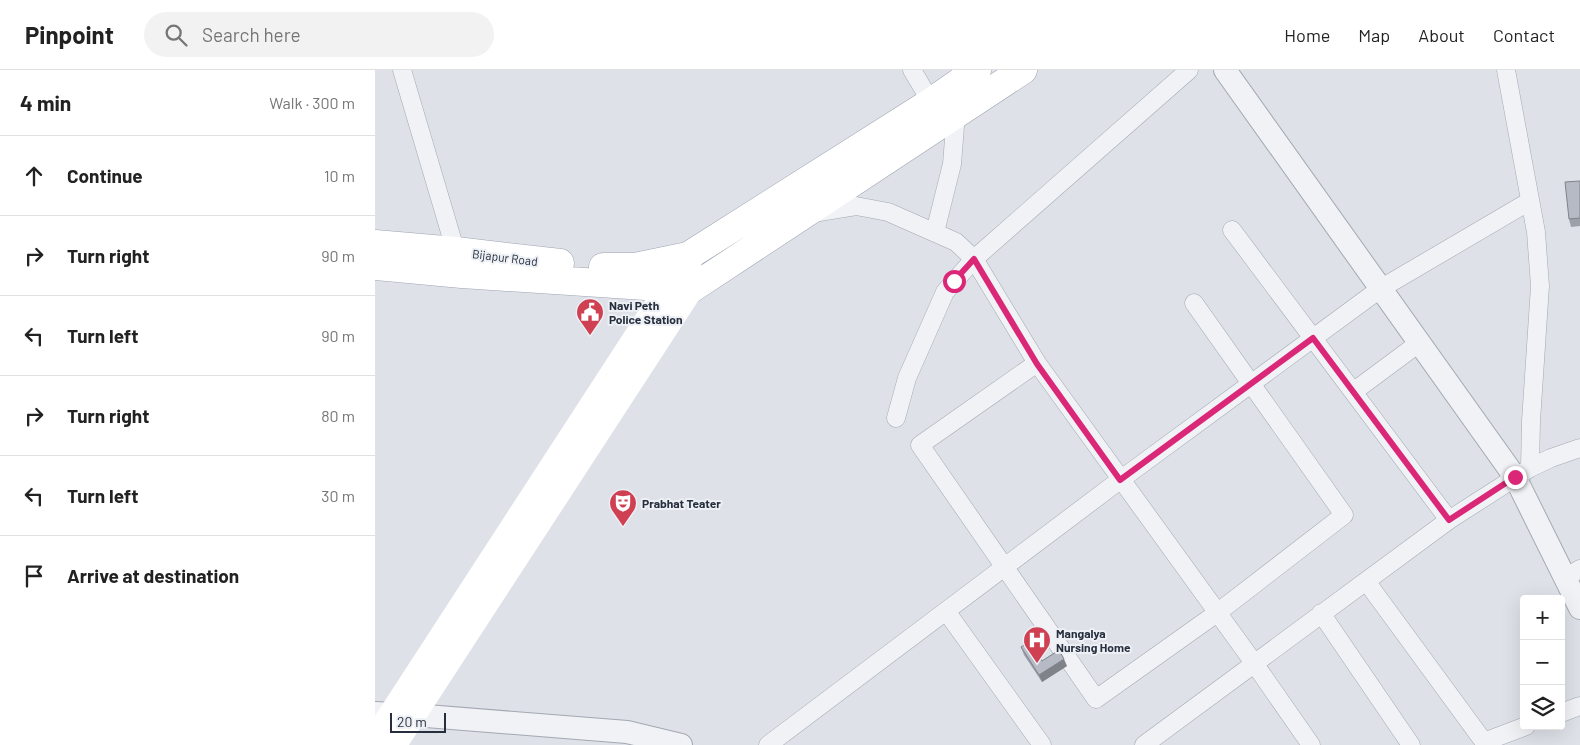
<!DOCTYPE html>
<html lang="en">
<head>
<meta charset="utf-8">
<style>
  body { margin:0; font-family:Barlow,sans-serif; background:#f2f2f2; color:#222 }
  .controls { position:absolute; right:15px; bottom:15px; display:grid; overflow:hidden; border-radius:5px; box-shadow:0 5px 20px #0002 }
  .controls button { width:45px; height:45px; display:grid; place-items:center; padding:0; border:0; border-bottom:1px solid #e0e0e0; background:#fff; color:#222; font:25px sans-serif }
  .scale { position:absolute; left:15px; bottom:12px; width:56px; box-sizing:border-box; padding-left:5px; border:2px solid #272f3e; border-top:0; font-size:14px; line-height:18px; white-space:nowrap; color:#272f3e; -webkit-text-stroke:4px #edf0f5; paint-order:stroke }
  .stop { position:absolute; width:15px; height:15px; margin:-11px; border:4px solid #db2777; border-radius:50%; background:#fff }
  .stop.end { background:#db2777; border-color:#fff; box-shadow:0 1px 5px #0008 }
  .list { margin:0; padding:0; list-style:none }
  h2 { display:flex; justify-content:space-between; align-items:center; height:65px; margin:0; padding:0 20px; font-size:21px }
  h2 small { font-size:16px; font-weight:400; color:#767676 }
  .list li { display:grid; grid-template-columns:32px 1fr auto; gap:15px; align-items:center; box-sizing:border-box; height:80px; padding:0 20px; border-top:1px solid #e0e0e0 }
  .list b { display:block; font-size:19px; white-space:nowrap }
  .list em { font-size:16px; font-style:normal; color:#767676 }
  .icon { flex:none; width:28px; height:28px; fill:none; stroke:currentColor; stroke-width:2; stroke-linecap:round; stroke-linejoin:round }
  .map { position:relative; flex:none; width:1205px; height:675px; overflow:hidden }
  header { display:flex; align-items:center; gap:30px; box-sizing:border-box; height:70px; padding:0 25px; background:#fff; border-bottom:1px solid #e0e0e0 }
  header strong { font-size:24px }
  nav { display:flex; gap:28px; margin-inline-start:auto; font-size:18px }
  .search { width:350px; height:45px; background:#f2f2f2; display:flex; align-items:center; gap:12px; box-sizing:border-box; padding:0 18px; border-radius:28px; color:#767676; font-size:19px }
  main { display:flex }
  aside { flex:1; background:#fff }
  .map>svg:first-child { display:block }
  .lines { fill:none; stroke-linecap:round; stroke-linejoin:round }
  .minor-casing { stroke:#a3a8b2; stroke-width:19 }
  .tertiary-casing { stroke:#a3a8b2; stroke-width:24 }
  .primary-casing { stroke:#9da5b3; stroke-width:29 }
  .minor { stroke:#f0f2f6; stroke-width:18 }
  .tertiary { stroke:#f0f2f6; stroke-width:22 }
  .secondary { stroke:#fff; stroke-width:25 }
  .primary { stroke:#fff; stroke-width:28 }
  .wall { fill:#9ca0a9 }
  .shaded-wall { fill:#7f8289 }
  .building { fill:#b5bac4; stroke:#7f8289 }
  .route { stroke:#db2777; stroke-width:6 }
  .labels { text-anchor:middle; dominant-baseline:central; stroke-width:4; stroke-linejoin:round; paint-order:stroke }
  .street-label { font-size:12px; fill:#272f3e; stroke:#edf0f5 }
  .poi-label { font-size:12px; font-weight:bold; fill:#272f3e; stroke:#edf0f5; text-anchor:start }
</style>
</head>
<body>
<header>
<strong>Pinpoint</strong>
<div class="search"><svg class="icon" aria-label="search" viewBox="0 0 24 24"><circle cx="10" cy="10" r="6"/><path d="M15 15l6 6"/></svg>Search here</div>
<nav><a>Home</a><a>Map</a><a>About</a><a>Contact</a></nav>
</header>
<main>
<aside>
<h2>4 min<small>Walk · 300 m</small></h2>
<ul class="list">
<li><svg class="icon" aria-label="ahead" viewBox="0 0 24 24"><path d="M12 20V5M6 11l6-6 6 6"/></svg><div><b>Continue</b></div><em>10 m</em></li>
<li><svg class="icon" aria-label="right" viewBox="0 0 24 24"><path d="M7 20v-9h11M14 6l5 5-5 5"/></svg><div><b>Turn right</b></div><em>90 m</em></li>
<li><svg class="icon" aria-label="left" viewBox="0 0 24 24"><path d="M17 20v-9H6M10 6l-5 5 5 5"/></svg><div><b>Turn left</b></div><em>90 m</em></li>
<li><svg class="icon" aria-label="right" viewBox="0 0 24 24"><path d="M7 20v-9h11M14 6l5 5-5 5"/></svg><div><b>Turn right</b></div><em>80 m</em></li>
<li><svg class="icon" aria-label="left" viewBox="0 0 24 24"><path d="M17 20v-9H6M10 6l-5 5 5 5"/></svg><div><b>Turn left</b></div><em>30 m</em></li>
<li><svg class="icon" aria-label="arrive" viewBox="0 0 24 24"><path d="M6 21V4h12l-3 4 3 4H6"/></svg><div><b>Arrive at destination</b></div></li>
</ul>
</aside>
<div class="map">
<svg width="1205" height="675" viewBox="0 0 1205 675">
  <rect width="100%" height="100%" fill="#dee1e8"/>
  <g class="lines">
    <!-- minor casing -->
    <g class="minor-casing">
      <path id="minor" d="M27 0 83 189
        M537 0 556 32
        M438 143 481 136 513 142 581 172 599 189 662 293 879 593 936 675
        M857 160 1074 450
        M560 162 577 94 581 44
        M662 293 545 375 721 629 842 543 969 445 819 233
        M978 322 1044 273
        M521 348 532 308 570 222 599 189 814 0
        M1155 398 1176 388 1205 378
        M1190 508 1205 499
        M991 511 1109 672 1151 656
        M571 541 667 675
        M946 543 1036 675
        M1186 643 1205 636
        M393 675 745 410 1005 219 1155 131
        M769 675 1074 450 1155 398 1156 351 1165 216 1161 162 1131 0"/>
    </g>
    <!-- tertiary casing -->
    <g class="tertiary-casing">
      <path id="tertiary" d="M850 0 1140 407 1205 538
        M0 643 39 645 252 662 306 675"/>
    </g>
    <!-- primary casing -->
    <g class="primary-casing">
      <path id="primary" d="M0 174 81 181 185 193
        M0 196 87 204 316 219 648 0
        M228 197H260L313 186 556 32 602 0"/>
    </g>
    <!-- minor -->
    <use href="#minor" class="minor"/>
    <!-- tertiary -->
    <use href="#tertiary" class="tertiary"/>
    <!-- secondary -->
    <path class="secondary" d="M0 669 304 201
      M19 675 316 219 313 186"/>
    <!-- primary -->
    <use href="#primary" class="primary"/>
  </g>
  <!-- wall -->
  <path class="wall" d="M1205 111V156L1196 157 1194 149Z
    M672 568 675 576 662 584 667 591 692 596 667 612 649 585 646 577Z"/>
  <!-- shaded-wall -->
  <path class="shaded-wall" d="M672 568 675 576 661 585 658 577Z
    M689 589 692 596 667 612 664 605Z"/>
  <!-- building -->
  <path class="building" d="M1205 111V148L1194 149 1190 112Z
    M669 563 672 568 658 577 667 591 684 580 689 589 664 605 646 577Z"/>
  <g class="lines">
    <!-- route -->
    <path class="route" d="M579 211 599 189 662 294 745 410 938 268 1074 450 1140 407"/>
  </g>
  <!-- icons -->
  <defs>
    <g id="civic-pin" transform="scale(1.4375)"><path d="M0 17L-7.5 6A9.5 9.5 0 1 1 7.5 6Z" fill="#cf4052" stroke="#edf0f5"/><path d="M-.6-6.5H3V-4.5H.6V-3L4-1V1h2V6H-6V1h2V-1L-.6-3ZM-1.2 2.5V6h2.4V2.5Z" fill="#fff"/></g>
    <g id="theatre-pin" transform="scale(1.4375)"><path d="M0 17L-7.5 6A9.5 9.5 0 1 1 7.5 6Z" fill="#cf4052" stroke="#edf0f5"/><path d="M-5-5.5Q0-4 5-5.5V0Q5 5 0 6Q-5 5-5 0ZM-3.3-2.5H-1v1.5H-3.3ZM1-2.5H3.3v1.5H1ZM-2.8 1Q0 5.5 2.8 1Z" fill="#fff"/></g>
    <g id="hospital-pin" transform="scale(1.4375)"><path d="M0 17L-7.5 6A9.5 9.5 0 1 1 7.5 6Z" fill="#cf4052" stroke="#edf0f5"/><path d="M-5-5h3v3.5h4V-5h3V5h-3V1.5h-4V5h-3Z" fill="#fff"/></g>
  </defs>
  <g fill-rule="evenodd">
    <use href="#civic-pin" x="215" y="242"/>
    <use href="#theatre-pin" x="248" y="433"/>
    <use href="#hospital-pin" x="662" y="570"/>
  </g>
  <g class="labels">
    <!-- street labels -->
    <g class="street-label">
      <text transform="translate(130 187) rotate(7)">Bijapur Road</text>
    </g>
    <!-- poi labels -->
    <g class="poi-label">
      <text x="234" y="235">Navi Peth<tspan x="234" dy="14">Police Station</tspan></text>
      <text x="267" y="433">Prabhat Teater</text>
      <text x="681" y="563">Mangalya<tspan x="681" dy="14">Nursing Home</tspan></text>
    </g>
  </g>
</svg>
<div class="controls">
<button>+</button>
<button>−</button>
<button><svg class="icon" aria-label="layers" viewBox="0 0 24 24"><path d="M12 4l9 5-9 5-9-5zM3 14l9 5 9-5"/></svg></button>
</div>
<div class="scale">20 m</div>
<div class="stop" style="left:579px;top:211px"></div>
<div class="stop end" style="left:1140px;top:407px"></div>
</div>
</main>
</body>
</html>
